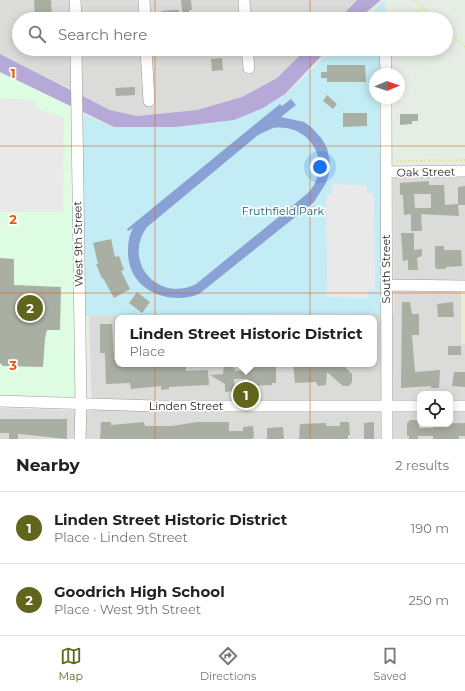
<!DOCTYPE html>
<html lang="en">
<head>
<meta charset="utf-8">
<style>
  body { margin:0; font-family:Montserrat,sans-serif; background:#f2f2f2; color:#222 }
  .controls { position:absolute; right:12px; bottom:12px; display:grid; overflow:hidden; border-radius:8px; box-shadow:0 2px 10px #0003 }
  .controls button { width:36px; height:36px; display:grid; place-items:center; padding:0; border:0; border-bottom:1px solid #e0e0e0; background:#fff; color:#222; font:20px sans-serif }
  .compass { position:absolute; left:369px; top:68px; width:36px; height:36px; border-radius:50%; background:#fff; box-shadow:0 2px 10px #0003; rotate:88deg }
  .you { position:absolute; left:320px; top:167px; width:14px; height:14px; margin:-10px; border:3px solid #fff; border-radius:50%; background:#1a73e8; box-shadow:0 0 0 6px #1a73e833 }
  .badge { display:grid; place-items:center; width:26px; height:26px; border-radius:50%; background:#60651b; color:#fff; font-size:13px; font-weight:700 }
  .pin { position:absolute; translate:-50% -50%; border:2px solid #fff; box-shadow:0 1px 4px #0006 }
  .popup { position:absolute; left:115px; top:315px; width:262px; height:52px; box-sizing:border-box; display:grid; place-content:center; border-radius:8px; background:#fff; filter:drop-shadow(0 1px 3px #0005); font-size:13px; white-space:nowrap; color:#767676 }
  .popup b { font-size:15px; color:#222 }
  .popup::after { content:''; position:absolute; left:50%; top:100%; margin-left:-8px; border:8px solid transparent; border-top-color:#fff }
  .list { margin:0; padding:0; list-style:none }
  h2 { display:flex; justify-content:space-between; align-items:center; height:52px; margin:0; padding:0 16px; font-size:17px }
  h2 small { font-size:13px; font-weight:400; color:#767676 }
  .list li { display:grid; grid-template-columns:26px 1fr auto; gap:12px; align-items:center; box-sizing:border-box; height:72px; padding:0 16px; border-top:1px solid #e0e0e0 }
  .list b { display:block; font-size:15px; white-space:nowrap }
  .list p { margin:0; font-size:13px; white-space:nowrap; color:#767676 }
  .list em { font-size:13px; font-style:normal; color:#767676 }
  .icon { flex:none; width:22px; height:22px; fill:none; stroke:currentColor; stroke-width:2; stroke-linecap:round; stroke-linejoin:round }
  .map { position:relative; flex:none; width:465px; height:439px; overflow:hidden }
  .search { position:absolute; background:#fff; box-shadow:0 2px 10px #0003; left:12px; right:12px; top:12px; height:44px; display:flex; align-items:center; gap:10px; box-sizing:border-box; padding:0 14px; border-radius:22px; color:#767676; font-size:15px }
  .sheet { height:196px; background:#fff }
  nav { display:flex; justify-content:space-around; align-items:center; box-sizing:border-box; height:56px; border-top:1px solid #e0e0e0; background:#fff; font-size:11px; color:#767676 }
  nav a { display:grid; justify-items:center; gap:2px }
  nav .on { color:#60651b }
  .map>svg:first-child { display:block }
  .residential { fill:#dbdbda; fill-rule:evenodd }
  .commercial { fill:#eaedd4 }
  .education { fill:#defce1 }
  .park { fill:#c4ecf4 }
  .pitch { fill:#89a1d5; fill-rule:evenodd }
  .parking { fill:#e9e9e9 }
  .water { fill:#b6a8d7 }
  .building { fill:#a9afa3; fill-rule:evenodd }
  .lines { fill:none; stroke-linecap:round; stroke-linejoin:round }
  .minor-casing { stroke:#9a9a9a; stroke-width:12 }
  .path { stroke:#d7ec76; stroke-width:1.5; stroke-dasharray:2 2; stroke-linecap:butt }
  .minor { stroke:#fff; stroke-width:11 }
  .grid { fill:none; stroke:#e8590c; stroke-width:1; stroke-opacity:0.55 }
  .labels { text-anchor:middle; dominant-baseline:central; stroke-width:3.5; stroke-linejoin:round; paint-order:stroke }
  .street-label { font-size:11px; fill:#1d1d1d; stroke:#fff }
  .park-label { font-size:11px; fill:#156271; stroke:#fff }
  .grid-label { font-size:13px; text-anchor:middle; font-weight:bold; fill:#e8590c; stroke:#fff; stroke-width:3.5; stroke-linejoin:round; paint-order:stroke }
</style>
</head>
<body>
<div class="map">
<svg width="465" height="439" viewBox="0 0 465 439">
  <rect width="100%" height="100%" fill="#e6ede4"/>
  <!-- residential -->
  <path class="residential" d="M0 0H357L339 19H19V49H306L277 78 242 97 197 110 137 116 110 110 0 54Z
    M465 176V281H461V344H465V439H0V408L92 411 89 316 394 314 393 178ZM118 318H374V364H118ZM420 394H450V424H420Z"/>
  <!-- commercial -->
  <path class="commercial" d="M461 293H465V344H461Z"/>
  <!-- education -->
  <path class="education" d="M0 54 76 92 81 405 0 401Z"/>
  <!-- park -->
  <path class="park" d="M385 0 386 19H365Z
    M333 49H385L386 74H375V98H386V314L79 316 76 112 114 127H177L234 120 263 108 286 94Z"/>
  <!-- pitch -->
  <path class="pitch" d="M291 99 296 105 281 117 304 122 311 127 322 139 327 148 330 162 329 174 326 183 314 202 199 294C168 306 128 290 128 252 128 243 129 235 133 228L128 231 127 229 280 104 282 106ZM273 128C311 123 334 164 308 193L196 284C158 303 122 262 147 227L258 135Z"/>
  <!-- parking -->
  <path class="parking" d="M0 98 35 100V107L64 119 63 212H0Z
    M332 184 367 185V193H374L375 290 368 291V298L327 297 326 195 332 194Z"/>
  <!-- water -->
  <path class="water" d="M357 0H381L358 19H339Z
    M306 49H328L285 94 263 108 234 120 176 127H114L0 72V54L110 110 137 116 197 110 242 97 277 78Z"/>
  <!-- building -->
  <path class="building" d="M34 0H51L52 19H35Z
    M181 0H191L192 10H189L190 19H183Z
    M171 10H179V19H156L162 11Z
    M222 58 223 70 212 71 211 59Z
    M327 65H365L366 82H327V78H321V72H327Z
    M135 87V95L116 96 115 88Z
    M327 95 337 104 333 109 323 101Z
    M343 113H367V126L343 127Z
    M400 114H418V121H412V124L400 125Z
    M429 181V185H444L445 205 458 204V187L465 186V205H458L459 216 421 214 422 231H411V214L404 215 403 195H400V183ZM414 194H431V208H415Z
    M401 233H414V250L422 249V256L417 258 418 270H408V260L403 261Z
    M111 239 115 257 119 256 124 270 121 271 130 289 114 298 103 278 102 279 96 264H98L93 243Z
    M435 246H444V250H461L462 266 446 267V269H437L435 267Z
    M0 258 14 259V285L61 287 60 330H47L45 338 43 367 3 366 0 363Z
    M137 292 150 302 142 313 129 303Z
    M402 302H410L412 314H419V335H412L415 372 440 370 439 388H431V386L401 388Z
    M453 302 454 317H438L437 304Z
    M100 324H112L114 360H118L119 365H186V371L208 370 209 385 169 387V389L161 390V386L131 389 130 383 106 384 105 353H100Z
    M448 346H461V355H448Z
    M224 364H233V369L235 368V371L250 370V367L276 364V383H272V385L248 386V379H234L235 391 225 392V384L210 375 223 374Z
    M293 364H307V366L342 364 352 374V382L349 386H343L327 372 326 385 318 386 316 382 295 383Z
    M454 372H465V387L452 386Z
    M0 419H67V439L20 434H18V439H9V433H0Z
    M410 420H419V428H433V424L465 423V436H459V439H433V436H418V439H409V436H407V423Z
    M101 422H111V425L144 422 145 426H172L197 422H229V431H243V427L253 426 254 437 252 439H100Z
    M340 422H349L350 435H348V439H299L300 424 326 423V426H340Z
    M374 422V439H364V423Z
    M283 427 284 439H267V428Z"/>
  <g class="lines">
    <!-- minor casing -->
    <g class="minor-casing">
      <path id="minor" d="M75 0 76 19
        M144 0 145 19
        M244 0 245 19
        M76 49 81 405 80 439
        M146 49 149 101
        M247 49 249 68
        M385 49 386 74
        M386 98 387 439
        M386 172 465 171
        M386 285 465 286
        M0 401 155 406H420
        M450 406H465"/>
    </g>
    <!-- path -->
    <path class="path" d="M415 0 434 19
      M412 19 422 7
      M446 30 465 47
      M396 161 465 160"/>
    <!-- minor -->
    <use href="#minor" class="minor"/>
  </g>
  <!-- grid -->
  <path class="grid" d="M155 0V19M310 0V19M155 49V439M310 49V439M0 146H465M0 293H465"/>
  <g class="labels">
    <!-- street labels -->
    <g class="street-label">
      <text transform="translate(426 172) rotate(-1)">Oak Street</text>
      <text transform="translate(78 244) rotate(-91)">West 9th Street</text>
      <text transform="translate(386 269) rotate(-90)">South Street</text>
      <text x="186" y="406">Linden Street</text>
    </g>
    <!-- park labels -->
    <g class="park-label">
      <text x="283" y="211">Fruthfield Park</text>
    </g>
  </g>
  <g class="grid-label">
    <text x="13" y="78">1</text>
    <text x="13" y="224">2</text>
    <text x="13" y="370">3</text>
  </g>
</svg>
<div class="controls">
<button><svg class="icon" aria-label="locate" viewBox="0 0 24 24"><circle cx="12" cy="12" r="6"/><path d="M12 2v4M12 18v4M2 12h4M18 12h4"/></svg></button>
</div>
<svg class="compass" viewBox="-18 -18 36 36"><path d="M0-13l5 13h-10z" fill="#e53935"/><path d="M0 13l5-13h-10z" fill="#767676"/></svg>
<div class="you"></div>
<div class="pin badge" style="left:246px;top:395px">1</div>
<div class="popup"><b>Linden Street Historic District</b>Place</div>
<div class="pin badge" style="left:30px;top:308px">2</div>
<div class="search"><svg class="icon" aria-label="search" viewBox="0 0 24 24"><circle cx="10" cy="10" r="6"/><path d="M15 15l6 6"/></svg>Search here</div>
</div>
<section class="sheet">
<h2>Nearby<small>2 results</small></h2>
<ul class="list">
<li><span class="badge">1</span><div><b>Linden Street Historic District</b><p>Place · Linden Street</p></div><em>190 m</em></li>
<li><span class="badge">2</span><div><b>Goodrich High School</b><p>Place · West 9th Street</p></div><em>250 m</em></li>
</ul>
</section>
<nav>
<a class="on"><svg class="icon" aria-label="map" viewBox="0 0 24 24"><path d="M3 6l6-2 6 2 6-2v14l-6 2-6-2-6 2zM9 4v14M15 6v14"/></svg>Map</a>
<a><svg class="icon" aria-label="directions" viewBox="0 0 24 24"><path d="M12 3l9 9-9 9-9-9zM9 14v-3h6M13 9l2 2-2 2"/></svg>Directions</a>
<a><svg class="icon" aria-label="saved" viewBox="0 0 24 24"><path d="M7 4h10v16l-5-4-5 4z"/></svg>Saved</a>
</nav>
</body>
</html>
